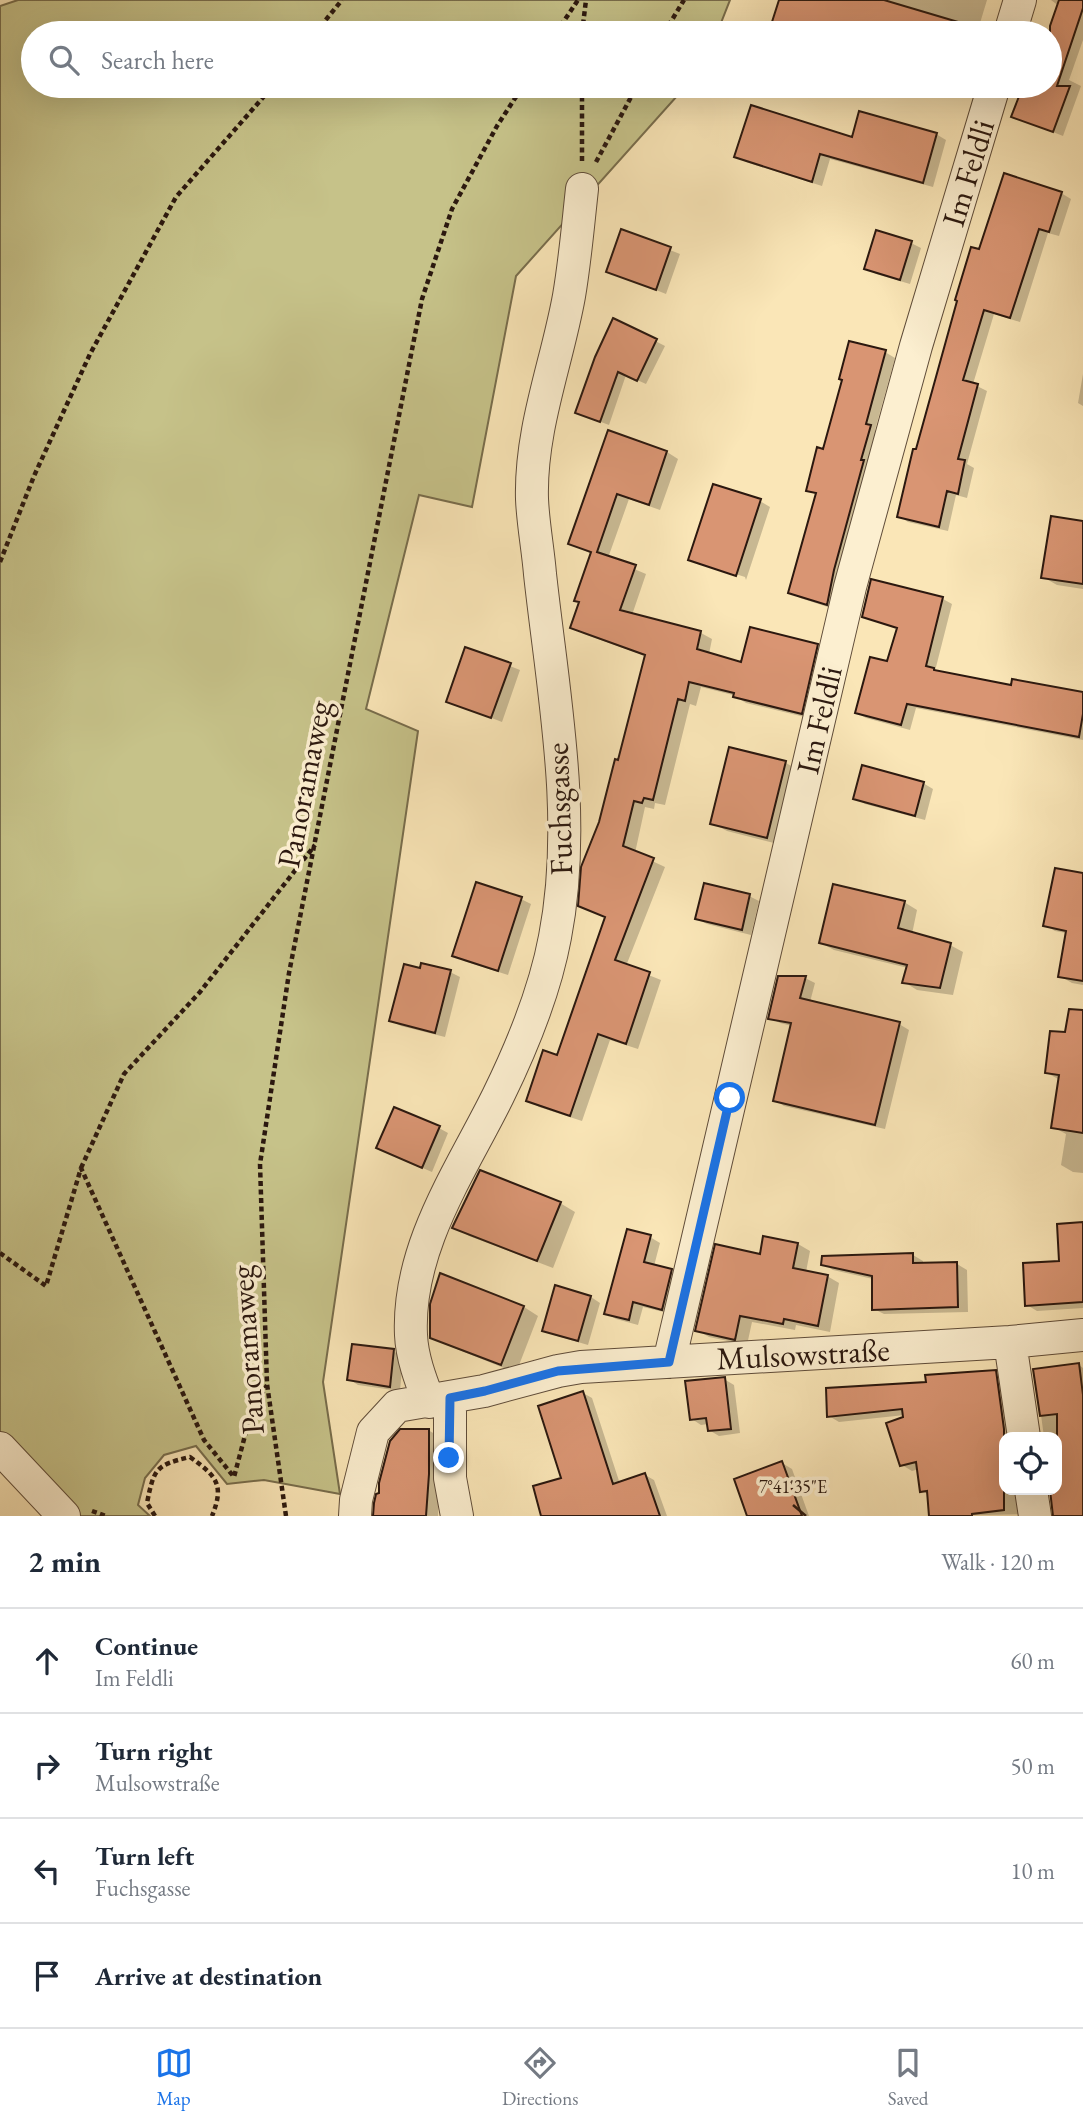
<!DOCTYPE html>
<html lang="en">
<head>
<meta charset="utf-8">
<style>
  body { margin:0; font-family:"EB Garamond",serif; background:#f2f2f3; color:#1f2937 }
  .controls { position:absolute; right:21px; bottom:21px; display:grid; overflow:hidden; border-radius:14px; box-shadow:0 7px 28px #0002 }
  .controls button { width:63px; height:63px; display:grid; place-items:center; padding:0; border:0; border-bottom:2px solid #e0e1e3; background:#fff; color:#1f2937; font:35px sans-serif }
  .stop { position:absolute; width:21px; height:21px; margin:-16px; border:5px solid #1a73e8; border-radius:50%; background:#fff }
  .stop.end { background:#1a73e8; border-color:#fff; box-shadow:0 2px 7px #0008 }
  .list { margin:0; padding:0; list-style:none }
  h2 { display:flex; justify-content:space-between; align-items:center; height:91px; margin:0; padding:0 28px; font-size:30px }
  h2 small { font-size:23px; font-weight:400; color:#747a83 }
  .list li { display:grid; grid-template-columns:46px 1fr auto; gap:21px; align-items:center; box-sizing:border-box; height:105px; padding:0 28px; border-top:2px solid #e0e1e3 }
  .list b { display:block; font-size:26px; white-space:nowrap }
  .list p { margin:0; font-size:23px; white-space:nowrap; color:#747a83 }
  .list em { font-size:23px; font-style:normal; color:#747a83 }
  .icon { flex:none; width:38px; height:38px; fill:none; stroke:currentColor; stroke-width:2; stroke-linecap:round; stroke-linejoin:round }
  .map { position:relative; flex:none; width:1083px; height:1516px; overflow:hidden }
  .search { position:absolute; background:#fff; box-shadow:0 7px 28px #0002; left:21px; right:21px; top:21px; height:77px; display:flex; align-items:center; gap:18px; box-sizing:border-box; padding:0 24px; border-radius:38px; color:#747a83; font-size:26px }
  .sheet { height:511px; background:#fff }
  nav { display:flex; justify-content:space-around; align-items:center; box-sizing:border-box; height:98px; border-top:2px solid #e0e1e3; background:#fff; font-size:19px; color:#747a83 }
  nav a { display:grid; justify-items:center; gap:4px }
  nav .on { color:#1a73e8 }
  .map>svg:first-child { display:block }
  .green { fill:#c6c289; stroke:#786d4c; stroke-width:2 }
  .shadow { fill:#0003 }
  .building { fill:#d99573; stroke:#2b180f; stroke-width:2 }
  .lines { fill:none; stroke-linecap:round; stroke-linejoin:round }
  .minor-casing { stroke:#5f4c39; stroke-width:34 }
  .path { stroke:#2b180f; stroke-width:4.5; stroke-dasharray:5 3.5; stroke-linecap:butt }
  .minor { stroke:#fcefd0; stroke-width:32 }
  .route { stroke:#1a73e8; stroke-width:9 }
  .ticks { fill:none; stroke:#2b180f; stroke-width:2.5 }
  .labels { text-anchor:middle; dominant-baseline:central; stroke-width:7; stroke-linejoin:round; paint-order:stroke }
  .street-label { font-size:32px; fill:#2b180f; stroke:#fcefd0 }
  .ticks-label { font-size:18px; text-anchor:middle; fill:#2b180f; stroke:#fcefd0; stroke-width:7; stroke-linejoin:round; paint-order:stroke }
</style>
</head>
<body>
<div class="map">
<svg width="1083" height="1516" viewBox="0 0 1083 1516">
  <rect width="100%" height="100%" fill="#fae6b7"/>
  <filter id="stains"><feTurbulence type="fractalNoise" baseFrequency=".00286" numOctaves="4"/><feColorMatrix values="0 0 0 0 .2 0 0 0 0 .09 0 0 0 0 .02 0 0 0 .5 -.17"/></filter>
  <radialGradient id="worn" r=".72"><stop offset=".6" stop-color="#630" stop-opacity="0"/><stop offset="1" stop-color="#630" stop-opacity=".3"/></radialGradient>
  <!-- green -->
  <path class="green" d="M18 0H730L717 33H33V86H686L516 276 472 507 419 495 366 709 418 731 323 1382 340 1494 264 1480 227 1484 196 1446 164 1455 145 1478 138 1505 150 1516H74L0 1442V6Z"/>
  <!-- shadow -->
  <path class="shadow" d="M781 0H987L977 33H793L773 25Z
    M1051 0H1083V40L1069 80 1081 86 1063 136 1013 116 1025 86H1050L1049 33 1059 6Z
    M936 134 946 140 933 187 830 159 822 186 746 162 736 156 853 139Z
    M1061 193 1071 199 1059 236 1048 233 1020 322 994 314 973 384 987 391 967 464 974 468 967 498 956 495 948 531 908 522 899 516 980 251Z
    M622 231 680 254 666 294 608 271Z
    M911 243 921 248 910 284 876 274 866 268Z
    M614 320 665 346 646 384 626 375 609 425 577 413Z
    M885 352 895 358 875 430 880 433 837 610 800 598 790 592 817 495 808 490 824 451 844 380Z
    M1083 374V406L1078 403Z
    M609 432 667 452 678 459 660 510 629 499 608 558 646 574 632 615 701 633 712 639 709 654 743 665 817 645 829 652 813 719 746 703 733 695 701 687 696 706 690 704 665 805 655 803 654 809 645 807 635 853 665 867 626 966 661 980 638 1049 610 1040 582 1121 539 1107 528 1100 558 1057 606 918 580 905 646 656 584 634 572 627 592 554 570 544Z
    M714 486 760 501 770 507 746 580 745 577 698 562V564L690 560Z
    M1083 523V589L1057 585 1043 577Z
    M943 599 952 604 935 671 1012 687 1083 694V740L916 708 910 730 866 718 857 713 888 663 898 629 864 616Z
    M467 649 520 670 502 722 448 701Z
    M730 749 786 763 800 771 782 845 727 831 712 823Z
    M923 783 933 789 925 820 865 804 855 798Z
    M1083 875V936L1055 931 1045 925Z
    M749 896 759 901 751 935 707 924 697 919Z
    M521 899 531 904 508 975 464 961 454 955Z
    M904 902 917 910 912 934 950 945 963 952 953 995 917 990 904 982 908 968 834 950 821 943Z
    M1083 945V985L1072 983 1060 976Z
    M450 972 460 977 445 1037 401 1026 391 1021Z
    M805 978 815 983 810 1002 899 1024 909 1030 885 1129 784 1106 775 1100 792 1026 780 1023 770 1018Z
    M1083 1036V1173L1073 1172 1061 1165 1066 1134 1053 1127 1060 1080 1047 1073Z
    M439 1128 448 1133 432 1172 388 1153Z
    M560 1203 575 1212 553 1268 469 1236 454 1227Z
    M1083 1224V1308L1037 1311 1027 1305 1061 1263Z
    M650 1237 660 1243 654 1266 671 1271 681 1276 672 1314 643 1307 638 1325 616 1319 606 1313Z
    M798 1244 810 1251 806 1272 827 1276 839 1283 830 1332 796 1325 795 1330 752 1322 747 1345 709 1337 697 1330 761 1257Z
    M913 1255 923 1261V1265L957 1264 967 1270 968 1312 884 1314 874 1309 873 1279 833 1270 823 1264Z
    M441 1275 524 1307 538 1316 516 1373 447 1345 431 1337Z
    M591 1297 600 1303 588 1345 554 1335 545 1330Z
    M393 1351 403 1357 400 1391 358 1385 349 1379Z
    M1079 1365 1083 1368V1516L1055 1513 1051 1490H1057V1437H1044L1035 1371Z
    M995 1372 1005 1378 1014 1437H1004V1490H1024L1025 1514 931 1516 929 1495 921 1490 919 1469 912 1471 902 1465 905 1415 839 1422 829 1416 928 1384Z
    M724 1379 734 1385 740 1433 719 1436 709 1430 708 1424 701 1425 692 1419Z
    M583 1393 592 1398 620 1484 645 1475 654 1480 667 1516H543L564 1479Z
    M428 1430 440 1437 438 1516H375Z
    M782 1463 792 1469 809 1516H749Z"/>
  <!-- building -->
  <path class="building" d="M779 0H884L975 27 974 33H797L771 25Z
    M1059 0H1083V8L1057 86H1070L1053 132 1011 117 1023 86H1050V26Z
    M751 105 852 137 859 111 937 133 923 183 820 154 812 182 734 157Z
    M1004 173 1062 192 1049 232 1039 229 1010 318 984 310 963 380 978 384 958 459 965 460 958 494 947 491 939 527 897 517 913 449H916L957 301 955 300 971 247 979 249Z
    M621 229 671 247 656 290 606 272Z
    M876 230 912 241 900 280 864 269Z
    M613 318 657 339 637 381 618 372 600 422 575 413 595 357Z
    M849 341 886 350 866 424 871 425 861 460H864L834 570 827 605 788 593 816 493 806 491 817 447 823 449 842 380 839 379Z
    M608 430 667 451 649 505 617 494 597 552 636 565 620 610 701 631 697 649 741 662 750 627 818 644 802 714 733 697 734 693 689 682 685 701 678 699 653 800 644 798 642 803 634 801 623 846 654 858 615 960 650 972 626 1044 598 1034 570 1116 526 1101 543 1050 557 1055 605 917 578 906 581 867 599 822 615 759 618 760 645 655 570 628 579 602 574 601 591 552 568 544Z
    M713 484 761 499 736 576 688 560Z
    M1051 516 1083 521V584L1041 578Z
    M871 579 943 597 926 666 934 668V670L1011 685 1012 679 1083 692V714L1079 737 907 704 901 725 855 713 870 657 887 661 897 628 862 617Z
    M465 647 511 663 491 718 446 702Z
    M729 747 786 761 767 838 710 824Z
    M862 765 924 782 915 816 853 799Z
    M1055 868 1083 873V981L1058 977 1066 931 1043 926Z
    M476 882 522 897 498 971 452 956Z
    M704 883 750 894 742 930 695 919Z
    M833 884 905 901 898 928 951 943 940 988 902 983 907 965 819 943Z
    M421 963 451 970 435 1033 389 1021 404 964 420 968Z
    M778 976H806L800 998 900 1022 875 1125 773 1101 791 1023 768 1019Z
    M1069 1009 1083 1010V1133L1051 1128 1059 1075 1045 1073 1050 1031 1065 1032Z
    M394 1107 440 1126 422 1168 376 1148Z
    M480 1170 561 1202 537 1261 452 1228Z
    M1083 1222V1302L1025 1306 1023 1263 1059 1261 1057 1224Z
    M627 1229 651 1235 644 1262 672 1269 662 1310 633 1302 629 1320 604 1314Z
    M763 1236 798 1243 793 1268 828 1275 818 1326 784 1319 783 1324 740 1316 735 1340 695 1331 715 1244 760 1254Z
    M913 1253V1263L957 1262 958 1307 872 1310V1276L821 1265 822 1256Z
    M440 1273 524 1306 501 1365 430 1338V1304Z
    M555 1285 591 1296 578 1341 542 1331Z
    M352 1344 394 1349 390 1387 347 1380Z
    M1079 1363 1083 1395V1516H1053L1050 1490H1057V1414L1040 1416 1033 1369Z
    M996 1370 1004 1429V1510L972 1514V1516H929L927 1491 920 1492 916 1462 900 1466 886 1423 903 1417 902 1409 827 1417 826 1388 926 1382 925 1375Z
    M725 1377 731 1429 708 1431 706 1418 690 1420 685 1381Z
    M583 1391 613 1484 645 1473 660 1516H541L533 1486 561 1478 538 1406Z
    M400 1429H429V1474L426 1516H373L374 1503 376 1494 379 1493V1483L390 1441Z
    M782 1461 802 1516H747L734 1479Z"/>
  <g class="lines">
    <!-- minor casing -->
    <g class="minor-casing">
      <path id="minor" d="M1010 33 1020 0
        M1010 1342 1024 1437
        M669 1362 850 587 916 346 994 86
        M450 1398V1478L457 1516
        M429 1402C421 1381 412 1358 411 1335 407 1247 461 1171 498 1096 522 1047 545 991 555 937 578 818 553 693 540 574 538 549 533 524 532 499 530 429 557 363 569 296 575 261 578 225 582 189
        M0 1448 64 1516
        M1031 1490 1035 1516
        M355 1516 356 1500 373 1432 397 1406 484 1391 558 1371 581 1367 1010 1342 1083 1335"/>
    </g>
    <!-- path -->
    <path class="path" d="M315 33 342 0
      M556 33 578 0
      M582 33 586 0
      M664 33 684 0
      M582 161V86
      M596 162 637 86
      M0 562 34 476 90 354 176 197 273 86
      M81 1168 124 1074 200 992 315 845
      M0 1253 46 1286 81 1168 204 1440 234 1477 251 1413 267 1385
      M92 1511 106 1516
      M155 1516 147 1503C154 1468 156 1465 190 1457 216 1476 225 1484 212 1516
      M286 1516 267 1384 260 1164 289 973 422 299 452 209 497 126 523 86"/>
    <!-- minor -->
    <use href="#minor" class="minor"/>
  </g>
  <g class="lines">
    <!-- route -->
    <path class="route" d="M449 1458 450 1398 485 1391 558 1371 669 1362 730 1098"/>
  </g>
  <!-- ticks -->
  <path class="ticks" d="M793 1505 806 1516"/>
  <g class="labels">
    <!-- street labels -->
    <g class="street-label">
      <text transform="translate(968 173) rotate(-73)">Im Feldli</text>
      <text transform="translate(819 720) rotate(-77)">Im Feldli</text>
      <text transform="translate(304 784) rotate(-79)">Panoramaweg</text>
      <text transform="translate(559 809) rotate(-92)">Fuchsgasse</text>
      <text transform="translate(247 1350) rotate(-94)">Panoramaweg</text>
      <text transform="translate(803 1354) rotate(-3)">Mulsowstraße</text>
    </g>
  </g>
  <g class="ticks-label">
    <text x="793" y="1493">7°41'35"E</text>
  </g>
  <rect width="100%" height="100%" filter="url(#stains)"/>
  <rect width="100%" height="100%" fill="url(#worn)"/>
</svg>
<div class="controls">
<button><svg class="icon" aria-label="locate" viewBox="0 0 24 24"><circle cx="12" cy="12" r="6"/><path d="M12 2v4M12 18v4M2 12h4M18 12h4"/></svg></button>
</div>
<div class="stop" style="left:730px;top:1098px"></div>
<div class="stop end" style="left:449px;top:1458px"></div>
<div class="search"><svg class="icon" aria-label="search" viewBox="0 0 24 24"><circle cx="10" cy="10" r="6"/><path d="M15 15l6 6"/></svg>Search here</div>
</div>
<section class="sheet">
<h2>2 min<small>Walk · 120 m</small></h2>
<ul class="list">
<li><svg class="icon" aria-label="ahead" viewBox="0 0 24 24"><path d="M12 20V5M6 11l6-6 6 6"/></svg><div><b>Continue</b><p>Im Feldli</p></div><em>60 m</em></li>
<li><svg class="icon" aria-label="right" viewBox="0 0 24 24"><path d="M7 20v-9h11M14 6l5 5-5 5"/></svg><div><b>Turn right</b><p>Mulsowstraße</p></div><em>50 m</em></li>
<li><svg class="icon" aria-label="left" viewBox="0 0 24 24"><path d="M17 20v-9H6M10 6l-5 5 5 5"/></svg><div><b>Turn left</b><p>Fuchsgasse</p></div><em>10 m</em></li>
<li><svg class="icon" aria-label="arrive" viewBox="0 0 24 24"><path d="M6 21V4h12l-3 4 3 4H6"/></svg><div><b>Arrive at destination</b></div></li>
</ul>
</section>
<nav>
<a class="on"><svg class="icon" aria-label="map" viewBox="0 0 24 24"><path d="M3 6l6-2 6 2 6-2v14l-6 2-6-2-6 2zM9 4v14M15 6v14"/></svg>Map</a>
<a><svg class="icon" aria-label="directions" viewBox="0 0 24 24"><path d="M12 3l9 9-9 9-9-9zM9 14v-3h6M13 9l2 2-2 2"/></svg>Directions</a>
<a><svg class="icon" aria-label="saved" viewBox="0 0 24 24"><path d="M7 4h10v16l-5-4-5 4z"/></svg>Saved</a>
</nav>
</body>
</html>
